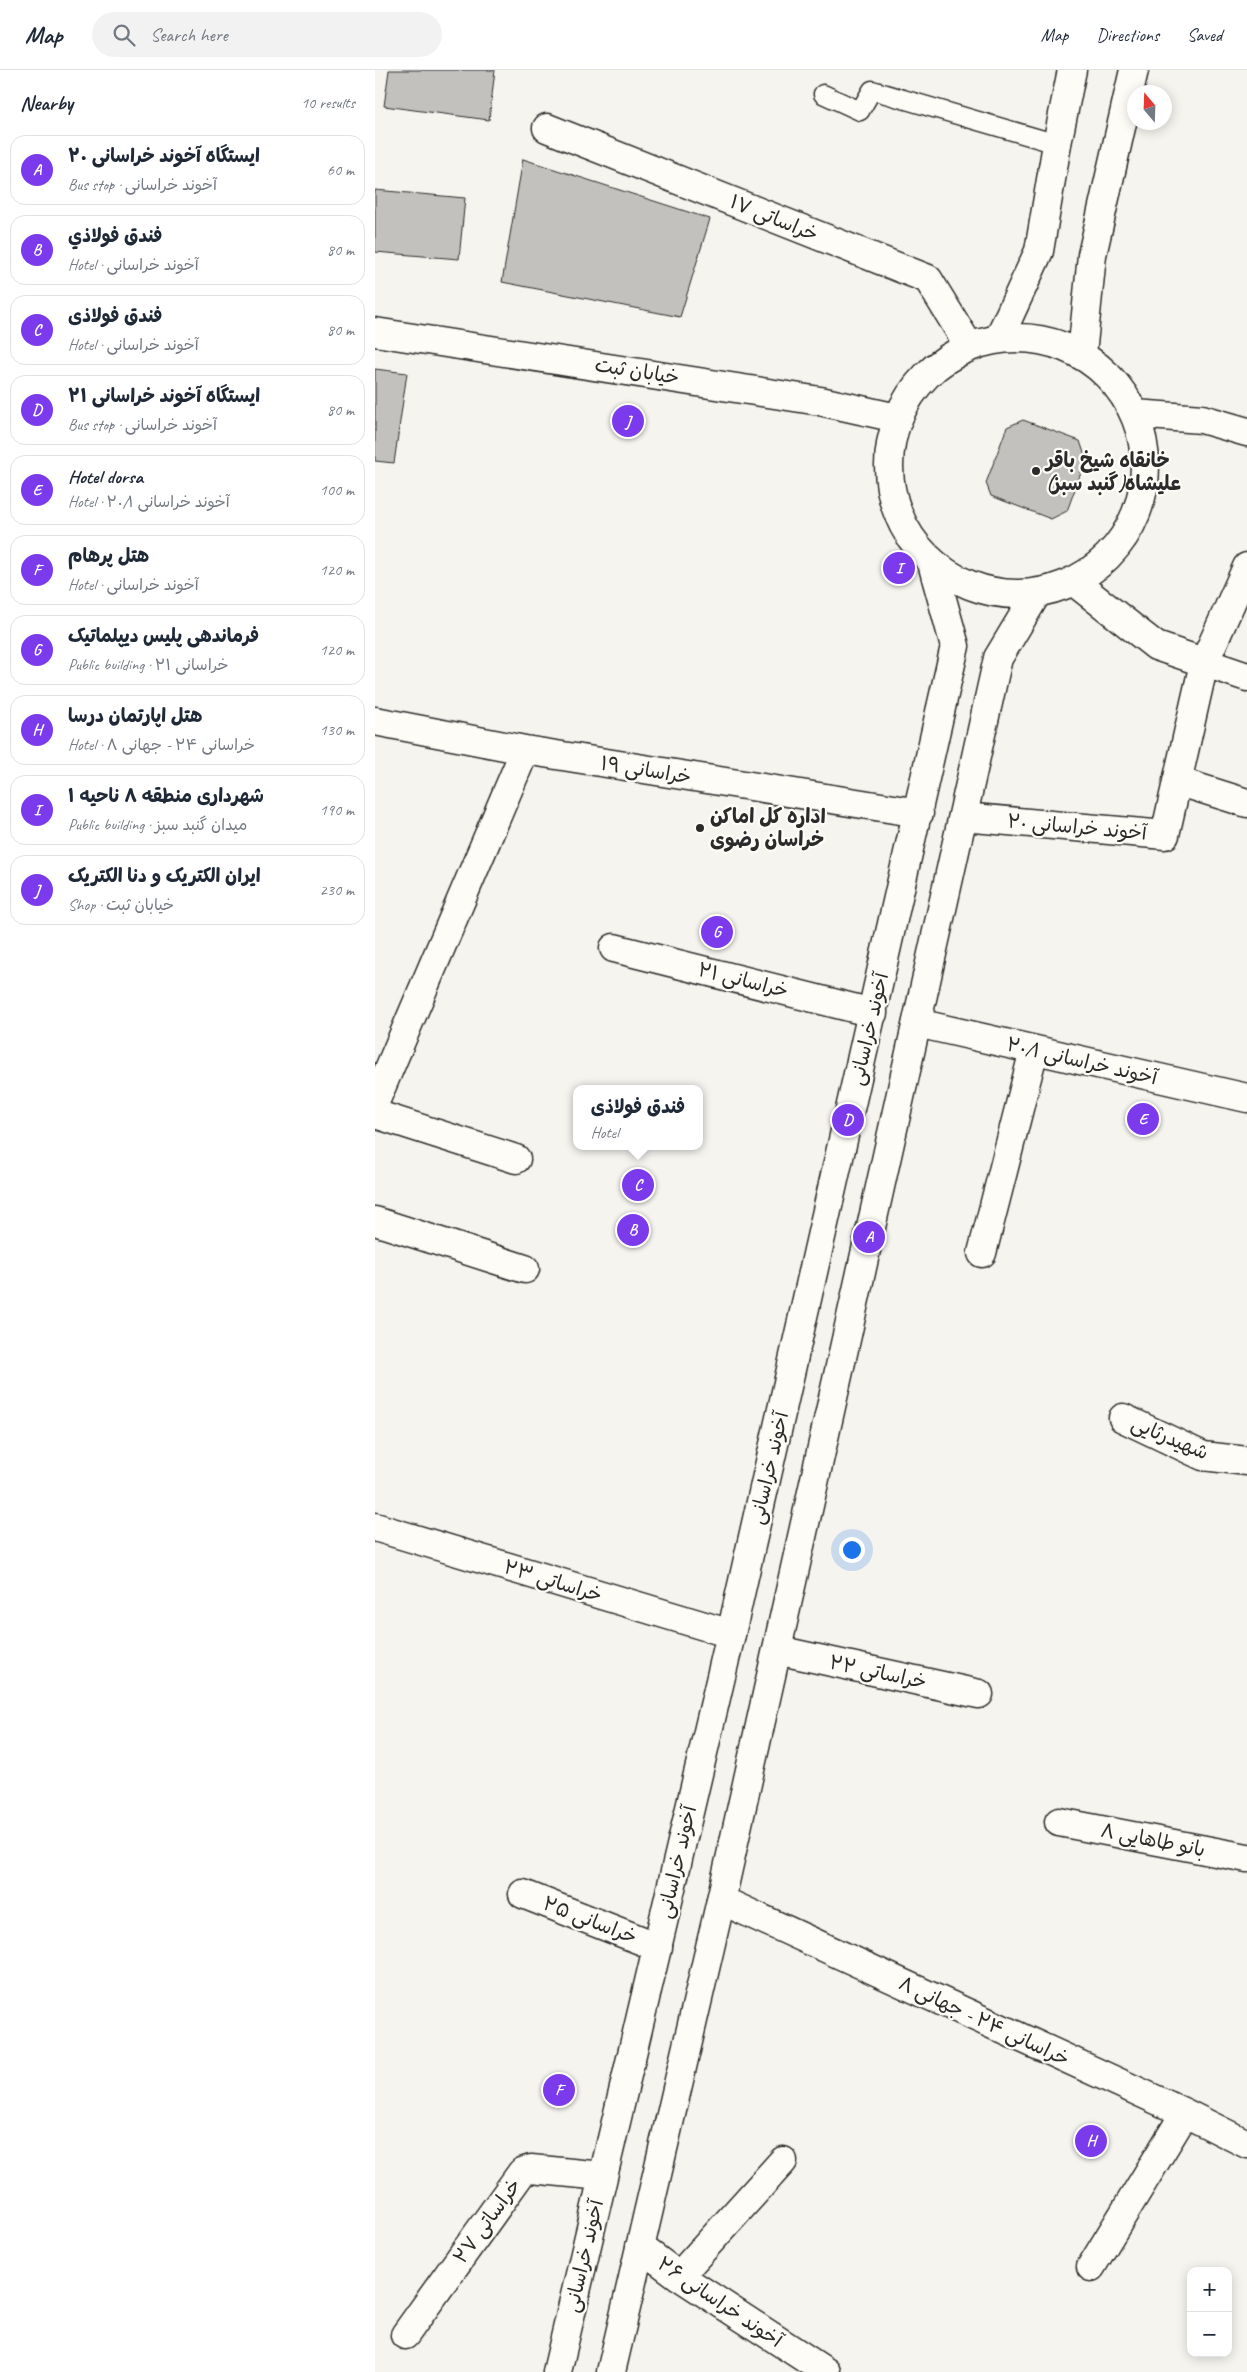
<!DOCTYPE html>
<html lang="en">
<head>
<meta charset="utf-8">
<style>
  body { margin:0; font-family:Caveat,"Playpen Sans Arabic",sans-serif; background:#f2f2f3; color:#1f2937 }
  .controls { position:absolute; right:15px; bottom:15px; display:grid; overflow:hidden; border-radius:10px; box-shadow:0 2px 12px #0003 }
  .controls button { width:45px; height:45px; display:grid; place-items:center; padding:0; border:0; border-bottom:1px solid #e0e1e3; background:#fff; color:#1f2937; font:25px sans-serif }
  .compass { position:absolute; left:752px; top:15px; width:45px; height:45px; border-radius:50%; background:#fff; box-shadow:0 2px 12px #0003; rotate:341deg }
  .you { position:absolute; left:476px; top:1479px; width:18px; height:18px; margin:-12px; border:4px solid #fff; border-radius:50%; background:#1a73e8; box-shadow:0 0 0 8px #1a73e833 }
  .badge { display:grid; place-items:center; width:32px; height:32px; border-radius:50%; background:#7c3aed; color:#fff; font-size:16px; font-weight:700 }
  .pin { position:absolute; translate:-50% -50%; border:2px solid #fff; box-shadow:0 1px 5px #0006 }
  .popup { position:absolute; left:198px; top:1015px; width:130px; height:65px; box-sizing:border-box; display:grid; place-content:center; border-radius:10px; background:#fff; filter:drop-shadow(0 1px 4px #0005); font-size:16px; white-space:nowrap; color:#747a83 }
  .popup b { font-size:19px; color:#1f2937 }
  .popup::after { content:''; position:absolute; left:50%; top:100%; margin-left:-10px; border:10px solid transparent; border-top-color:#fff }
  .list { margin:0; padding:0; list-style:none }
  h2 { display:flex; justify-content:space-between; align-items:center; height:65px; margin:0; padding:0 20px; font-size:21px }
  h2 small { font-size:16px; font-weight:400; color:#747a83 }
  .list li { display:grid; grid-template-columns:32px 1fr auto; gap:15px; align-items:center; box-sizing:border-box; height:70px; margin:0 10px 10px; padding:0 10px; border:1px solid #e0e1e3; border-radius:15px }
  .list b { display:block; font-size:19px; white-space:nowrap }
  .list p { margin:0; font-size:16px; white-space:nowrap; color:#747a83 }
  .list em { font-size:16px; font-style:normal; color:#747a83 }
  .icon { flex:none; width:28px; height:28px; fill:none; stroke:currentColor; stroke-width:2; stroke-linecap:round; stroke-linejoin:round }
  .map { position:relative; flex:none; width:872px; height:2302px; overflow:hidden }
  header { display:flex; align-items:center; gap:30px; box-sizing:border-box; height:70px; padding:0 25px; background:#fff; border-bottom:1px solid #e0e1e3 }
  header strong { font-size:24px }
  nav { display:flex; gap:28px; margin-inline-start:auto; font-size:18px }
  .search { width:350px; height:45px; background:#f2f2f3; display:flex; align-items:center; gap:12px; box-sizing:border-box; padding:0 18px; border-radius:28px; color:#747a83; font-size:19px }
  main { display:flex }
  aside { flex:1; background:#fff }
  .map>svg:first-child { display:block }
  .building { fill:#c2c1be; stroke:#2b2b2b }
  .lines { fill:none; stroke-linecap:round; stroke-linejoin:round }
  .service-casing { stroke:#2b2b2b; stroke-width:21 }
  .minor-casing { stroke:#2b2b2b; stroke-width:31 }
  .tertiary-casing { stroke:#2b2b2b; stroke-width:31 }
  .secondary-casing { stroke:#2b2b2b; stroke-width:31 }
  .service { stroke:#fdfcf7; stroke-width:18 }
  .minor { stroke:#fdfcf7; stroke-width:28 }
  .tertiary { stroke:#fdfcf7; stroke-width:28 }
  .secondary { stroke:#fdfcf7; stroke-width:28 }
  .poi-dot { fill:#2b2b2b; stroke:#fdfcf7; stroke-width:2 }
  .labels { text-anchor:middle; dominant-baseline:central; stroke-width:4.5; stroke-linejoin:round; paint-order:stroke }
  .street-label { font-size:20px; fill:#2b2b2b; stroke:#fdfcf7 }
  .poi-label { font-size:20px; font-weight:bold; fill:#2b2b2b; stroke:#fdfcf7; text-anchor:start }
</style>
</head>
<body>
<header>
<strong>Map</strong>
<div class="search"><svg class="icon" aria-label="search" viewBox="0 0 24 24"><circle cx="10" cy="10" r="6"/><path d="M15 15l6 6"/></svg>Search here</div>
<nav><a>Map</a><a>Directions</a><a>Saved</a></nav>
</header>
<main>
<aside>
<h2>Nearby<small>10 results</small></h2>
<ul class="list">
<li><span class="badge">A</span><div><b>ایستگاه آخوند خراسانی ۲۰</b><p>Bus stop · آخوند خراسانی</p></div><em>60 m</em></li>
<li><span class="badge">B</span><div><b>فندق فولاذي</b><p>Hotel · آخوند خراسانی</p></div><em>80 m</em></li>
<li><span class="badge">C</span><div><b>فندق فولاذی</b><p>Hotel · آخوند خراسانی</p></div><em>80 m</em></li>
<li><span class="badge">D</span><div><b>ایستگاه آخوند خراسانی ۲۱</b><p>Bus stop · آخوند خراسانی</p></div><em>80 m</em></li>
<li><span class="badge">E</span><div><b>Hotel dorsa</b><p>Hotel · آخوند خراسانی ۲۰/۱</p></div><em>100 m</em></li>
<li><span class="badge">F</span><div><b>هتل پرهام</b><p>Hotel · آخوند خراسانی</p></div><em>120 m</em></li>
<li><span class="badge">G</span><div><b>فرماندهی پلیس دیپلماتیک</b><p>Public building · خراسانی ۲۱</p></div><em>120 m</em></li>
<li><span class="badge">H</span><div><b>هتل اپارتمان درسا</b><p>Hotel · خراسانی ۲۴ - جهانی ۸</p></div><em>130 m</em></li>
<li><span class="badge">I</span><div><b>شهرداری منطقه ۸ ناحیه ۱</b><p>Public building · میدان گنبد سبز</p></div><em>190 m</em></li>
<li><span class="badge">J</span><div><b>ایران الکتریک و دنا الکتریک</b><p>Shop · خیابان ثبت</p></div><em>230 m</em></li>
</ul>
</aside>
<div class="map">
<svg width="872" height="2302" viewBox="0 0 872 2302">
  <rect width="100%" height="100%" fill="#f5f4ef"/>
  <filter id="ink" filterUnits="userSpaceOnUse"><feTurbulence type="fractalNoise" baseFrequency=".02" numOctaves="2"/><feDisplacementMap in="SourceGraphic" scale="10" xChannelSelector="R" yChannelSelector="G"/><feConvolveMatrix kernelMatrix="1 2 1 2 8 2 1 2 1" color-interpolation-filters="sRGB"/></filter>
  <g filter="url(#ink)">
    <!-- building -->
    <path class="building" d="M14 0H120L114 50 9 36Z
      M148 89 335 149 305 247 127 212Z
      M0 120 90 128 84 189 0 182Z
      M0 299 32 303 19 393 0 391Z
      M648 350 705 371 711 389 692 441 676 449 616 426 611 413 632 357Z"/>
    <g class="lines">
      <!-- service casing -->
      <g class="service-casing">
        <path id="service" d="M448 24 485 41 497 20 682 74"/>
      </g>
      <!-- minor casing -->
      <g class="minor-casing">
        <path id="minor" d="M172 58 553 209 594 276
          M760 344 827 349 872 362
          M698 511 781 576 872 607
          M0 651 150 680 544 743
          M802 711 872 733
          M588 747 790 765 829 593 872 497
          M239 878 498 943
          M542 953 872 1028
          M0 1032 150 680
          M0 1044 141 1089
          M0 1151 150 1199
          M607 1183 659 980
          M748 1348 828 1386 872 1391
          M0 1457 356 1564
          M402 1580 604 1624
          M684 1752 872 1788
          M148 1824 283 1877
          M346 1830 810 2043 872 2074
          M265 2177 304 2206 451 2302
          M716 2197 810 2043
          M304 2206 408 2091
          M30 2265 147 2102 156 2099 227 2106"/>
      </g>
      <!-- tertiary casing -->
      <g class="tertiary-casing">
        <path id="tertiary" d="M0 262 445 331 522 348
          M182 2302 356 1564 580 576 557 493
          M236 2302 346 1830 623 588 662 523"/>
      </g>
      <!-- secondary casing -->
      <g class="secondary-casing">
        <path id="secondary" d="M624 268 664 181 682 74 697 0
          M514 396a128 128 0 1 1 256 0a128 128 0 1 1-256 0Z
          M707 284 717 185 759 0"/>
      </g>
      <!-- service -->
      <use href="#service" class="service"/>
      <!-- minor -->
      <use href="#minor" class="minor"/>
      <!-- tertiary -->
      <use href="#tertiary" class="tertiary"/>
      <!-- secondary -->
      <use href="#secondary" class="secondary"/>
    </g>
  </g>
  <!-- markers -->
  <g class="poi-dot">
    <circle cx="661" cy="401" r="5"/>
    <circle cx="325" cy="758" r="5"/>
  </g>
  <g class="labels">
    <!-- street labels -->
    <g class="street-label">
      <text transform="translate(399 148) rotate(22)">خراساتی ۱۷</text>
      <text transform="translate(262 301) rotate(9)">خیابان ثبت</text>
      <text transform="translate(271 700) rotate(9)">خراسانی ۱۹</text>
      <text transform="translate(702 757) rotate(5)">آخوند خراسانی ۲۰</text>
      <text transform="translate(368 910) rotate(14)">خراسانی ۲۱</text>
      <text transform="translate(494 959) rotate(-77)">آخوند خراسانی</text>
      <text transform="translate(707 991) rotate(13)">آخوند خراسانی ۲۰/۱</text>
      <text transform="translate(795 1368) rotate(23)">شهیدرثایی</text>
      <text transform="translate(394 1398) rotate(-77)">آخوند خراسانی</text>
      <text transform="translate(178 1511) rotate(17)">خراساتی ۲۳</text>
      <text transform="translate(503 1602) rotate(12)">خراساتی ۲۲</text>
      <text transform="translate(778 1770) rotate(11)">بانو طاهایی ۸</text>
      <text transform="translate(302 1792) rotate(-77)">آخوند خراسانی</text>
      <text transform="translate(215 1850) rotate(21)">خراسانی ۲۵</text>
      <text transform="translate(609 1951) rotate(25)">خراسانی ۲۴ - جهانی ۸</text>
      <text transform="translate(112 2151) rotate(-54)">خراساتی ۲۷</text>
      <text transform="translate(209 2186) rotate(-77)">آخوند خراسانی</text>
      <text transform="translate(345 2232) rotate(34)">آخوند خراسانی ۲۶</text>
    </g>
    <!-- poi labels -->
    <g class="poi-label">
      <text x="671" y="390">خانقاه شیخ باقر<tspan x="671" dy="23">علیشاه(گنبد سبز)</tspan></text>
      <text x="335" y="746">اداره کل اماکن<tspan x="335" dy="23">خراسان رضوی</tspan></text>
    </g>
  </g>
</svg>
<div class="controls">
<button>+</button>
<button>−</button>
</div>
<svg class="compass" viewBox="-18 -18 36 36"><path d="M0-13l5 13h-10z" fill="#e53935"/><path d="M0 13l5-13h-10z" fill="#747a83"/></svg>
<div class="you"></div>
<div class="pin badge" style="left:494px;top:1167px">A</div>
<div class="pin badge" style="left:258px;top:1160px">B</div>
<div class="pin badge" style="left:263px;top:1115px">C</div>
<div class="popup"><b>فندق فولاذی</b>Hotel</div>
<div class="pin badge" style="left:473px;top:1050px">D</div>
<div class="pin badge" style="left:768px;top:1049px">E</div>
<div class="pin badge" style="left:184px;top:2020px">F</div>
<div class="pin badge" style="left:342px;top:862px">G</div>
<div class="pin badge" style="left:716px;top:2071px">H</div>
<div class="pin badge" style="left:524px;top:498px">I</div>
<div class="pin badge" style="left:253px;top:351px">J</div>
</div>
</main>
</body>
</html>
